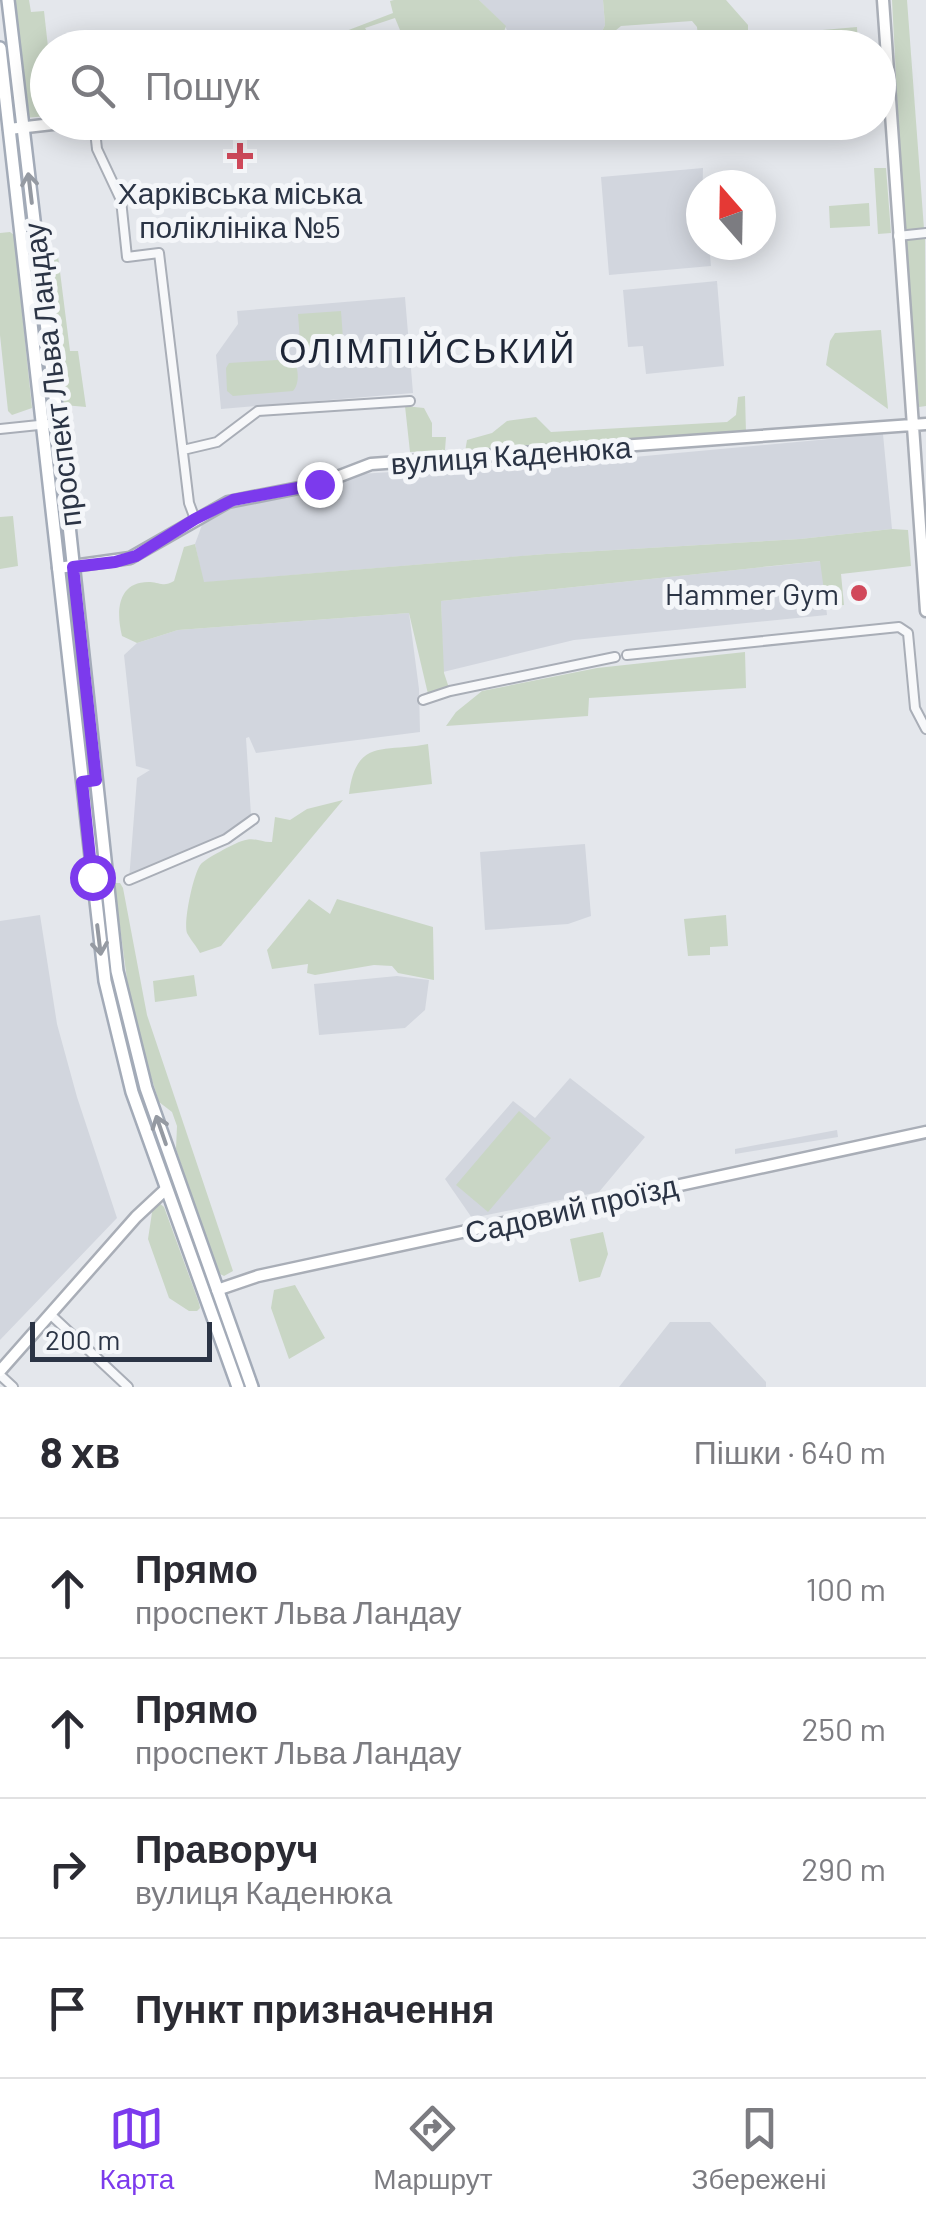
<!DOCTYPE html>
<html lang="uk">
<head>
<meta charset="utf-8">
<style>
  body { margin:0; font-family:Barlow,sans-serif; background:#f2f2f3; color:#2b2b33 }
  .compass { position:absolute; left:686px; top:170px; width:90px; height:90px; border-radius:50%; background:#fff; box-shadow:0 5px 25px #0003; rotate:340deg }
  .scale { position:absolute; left:30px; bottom:25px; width:182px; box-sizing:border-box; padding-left:10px; border:5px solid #2b3445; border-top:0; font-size:28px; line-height:35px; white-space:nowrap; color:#2b3445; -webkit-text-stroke:8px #f4f6f9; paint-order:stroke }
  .stop { position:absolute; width:30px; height:30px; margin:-22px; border:8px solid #7c3aed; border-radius:50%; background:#fff }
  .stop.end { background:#7c3aed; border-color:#fff; box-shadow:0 2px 10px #0008 }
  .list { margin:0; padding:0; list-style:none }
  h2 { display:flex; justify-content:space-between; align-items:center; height:130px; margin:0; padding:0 40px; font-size:42px }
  h2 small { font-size:32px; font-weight:400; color:#7c7c81 }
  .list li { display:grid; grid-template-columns:65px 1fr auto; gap:30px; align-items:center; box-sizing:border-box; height:140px; padding:0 40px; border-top:2px solid #e1e1e2 }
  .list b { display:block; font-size:38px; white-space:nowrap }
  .list p { margin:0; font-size:32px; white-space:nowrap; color:#7c7c81 }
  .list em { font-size:32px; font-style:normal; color:#7c7c81 }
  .icon { flex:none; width:55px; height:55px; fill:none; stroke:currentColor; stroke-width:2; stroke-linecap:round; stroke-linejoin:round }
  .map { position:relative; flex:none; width:926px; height:1387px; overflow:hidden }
  .search { position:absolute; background:#fff; box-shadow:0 5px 25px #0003; left:30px; right:30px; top:30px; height:110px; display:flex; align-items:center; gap:25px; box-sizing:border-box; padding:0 35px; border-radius:55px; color:#7c7c81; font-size:38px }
  .sheet { height:690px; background:#fff }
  nav { display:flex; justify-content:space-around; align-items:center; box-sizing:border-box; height:140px; border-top:2px solid #e1e1e2; background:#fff; font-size:28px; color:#7c7c81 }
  nav a { display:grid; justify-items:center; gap:5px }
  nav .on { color:#7c3aed }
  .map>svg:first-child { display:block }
  .built { fill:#d2d6de }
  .green { fill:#c9d6c5 }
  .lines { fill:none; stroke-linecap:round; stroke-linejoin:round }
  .street-casing { stroke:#a9aeb7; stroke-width:12 }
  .secondary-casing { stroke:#a9aeb7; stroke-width:15 }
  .primary-casing { stroke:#a3abb8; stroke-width:16 }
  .street { stroke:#f7f8fa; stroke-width:8 }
  .secondary { stroke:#fff; stroke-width:10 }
  .primary { stroke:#fff; stroke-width:11 }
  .oneway { stroke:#959aa2 }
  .route { stroke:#7c3aed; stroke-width:12 }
  .poi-dot { fill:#d1495b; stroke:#f4f6f9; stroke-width:4 }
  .labels { text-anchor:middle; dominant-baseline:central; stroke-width:10; stroke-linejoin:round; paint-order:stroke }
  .poi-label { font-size:30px; fill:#2b3445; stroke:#f4f6f9 }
  .street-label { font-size:30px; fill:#2b3445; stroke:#f4f6f9 }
  .quarter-label { font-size:35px; letter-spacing:2.5px; fill:#1d2536; stroke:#f4f6f9 }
</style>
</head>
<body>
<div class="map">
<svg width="926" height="1387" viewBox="0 0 926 1387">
  <rect width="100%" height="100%" fill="#e4e7ec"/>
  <!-- built -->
  <path class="built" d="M479 0H603L605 25 600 36 512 41 505 26Z
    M703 168 701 245H709L711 266 609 275 601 177Z
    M717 281 724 366 646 374 643 346 628 347 623 290Z
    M405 297 413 393 221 409 216 355 238 324 237 311Z
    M883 434 892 529 800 539 546 554 210 582H203L195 544 206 514 223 511 246 497 359 474 634 457Z
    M821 561 827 615 574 640 443 672 441 601Z
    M409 613 419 689 420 732 256 753 249 737 246 738 251 815 222 837 153 865 129 880 137 778 150 770 136 766 124 655 137 643 178 630Z
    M585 844 591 916 568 924 485 930 480 852Z
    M40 915 57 1024 77 1097 117 1218 0 1340V921Z
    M397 976 429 980 425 1010 405 1028 319 1035 314 984Z
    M570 1078 645 1137 599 1192 472 1218 445 1179 513 1101 535 1118Z
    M837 1130 838 1137 735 1154V1149Z
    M670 1322H710L766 1382V1387H619Z"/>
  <!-- green -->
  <path class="green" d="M11 0H29L31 12 44 11 48 47 47 116 25 118Z
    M394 0H479L506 26 501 40 407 47 395 18 365 28 376 47H334L333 36 393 13 390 1Z
    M603 0H726L748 25V40L738 47H699L697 27 692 21 621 26 604 40 600 36 605 25Z
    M892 0H907L924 229 904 230Z
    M857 27 858 47H847L846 40 807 43 806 35 811 31Z
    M886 168 891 233 878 234 874 168Z
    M869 203 870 226 830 228 829 206Z
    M10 232 14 235 32 408 12 415 8 411 0 335V233Z
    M925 238 926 406 919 407 906 239Z
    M57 248 70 351H78L86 407 64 405 45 249Z
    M341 311 344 352 301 355 298 314Z
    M881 330 888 409 826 365 830 341 835 333Z
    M292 359C299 366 300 384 293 391L233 396 227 391 226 368 229 363Z
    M745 396 746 433 465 452 467 440 492 433 507 421 536 417 551 432 727 422 736 415 738 397Z
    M405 406 424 408 432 423V437H446L445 450 410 452Z
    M13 516 18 566 0 569V517Z
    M892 529 908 530 911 566 841 574 844 605 826 606 820 561 441 601 444 673 450 691 428 694 409 613 178 630 137 643 122 636C116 612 117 581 150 582 161 583 164 587 174 581L184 547 195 544 204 582 546 554 800 539Z
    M745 652 746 688 589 698 588 716 446 726 456 712 482 691 597 668Z
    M428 744 432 784 349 794C356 737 385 753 428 744Z
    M343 800 221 946 200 953C197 947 190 939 187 933 183 922 194 871 201 864 205 859 235 843 242 841 255 836 261 843 272 842L275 817 290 820 307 809Z
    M114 883H120L123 888 147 1015 233 1271 224 1276 218 1273 176 1149 177 1126 172 1112 159 1102 132 1016Z
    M309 899 330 914 337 899 433 927 434 980 398 973 392 966 374 965 315 975 307 973 308 964 272 969 267 950Z
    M726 915 728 946 710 947V955L688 956 684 919Z
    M194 975 197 996 155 1002 153 981Z
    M519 1111 551 1138 488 1212 456 1185Z
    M159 1203 164 1207 199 1303 200 1308 197 1311H189L169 1298 148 1239 153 1206Z
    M603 1232 608 1254 600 1277 579 1282 570 1239Z
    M295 1285 325 1338 289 1359 271 1308 274 1290Z"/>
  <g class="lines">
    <!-- street casing -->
    <g class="street-casing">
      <path id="street" d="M94 122 97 149 121 200 127 257 159 253 189 503 195 519
        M898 236 926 233
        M0 429 58 423
        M183 450 217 442 258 411 410 401
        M627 655 899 627 908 633 915 708 926 729
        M423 700 450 691 615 657
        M129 880 226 839 254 819
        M51 1315 128 1387
        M0 1375 13 1387"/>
    </g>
    <!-- secondary casing -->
    <g class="secondary-casing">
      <path id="secondary" d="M883 0 926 611
        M366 122H392
        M9 129 70 122
        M58 568 130 558 228 502 319 484 371 464 926 424
        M217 1290 258 1276 926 1132
        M0 1371 136 1217 166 1189"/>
    </g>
    <!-- primary casing -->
    <g class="primary-casing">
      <path id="primary" d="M8 0 58 423 117 971 146 1088 252 1387
        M0 48 105 981 132 1092 238 1387"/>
    </g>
    <!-- street -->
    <use href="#street" class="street"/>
    <!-- secondary -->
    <use href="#secondary" class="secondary"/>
    <!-- primary -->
    <use href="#primary" class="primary"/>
  </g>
  <!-- one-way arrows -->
  <defs><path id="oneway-shaft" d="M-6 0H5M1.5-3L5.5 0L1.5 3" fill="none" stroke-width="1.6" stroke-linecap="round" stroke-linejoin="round" transform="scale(2.5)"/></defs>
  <g class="oneway">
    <use href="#oneway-shaft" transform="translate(30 188) rotate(-97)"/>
    <use href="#oneway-shaft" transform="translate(99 940) rotate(83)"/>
    <use href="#oneway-shaft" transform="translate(161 1130) rotate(-109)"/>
  </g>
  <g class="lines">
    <!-- route -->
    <path class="route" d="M92 877 82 782 96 780 73 567 115 562 136 556 195 519 233 500 319 484"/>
  </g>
  <!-- markers -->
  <g class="poi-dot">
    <path d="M235 141h10v10h10v10h-10v10h-10v-10h-10v-10h10z"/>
    <circle cx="859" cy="593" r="10"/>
  </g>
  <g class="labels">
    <!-- poi labels -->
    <g class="poi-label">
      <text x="240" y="192">Харківська міська<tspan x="240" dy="34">поліклініка №5</tspan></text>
      <text x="839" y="593" text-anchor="end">Hammer Gym</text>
    </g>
    <!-- street labels -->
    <g class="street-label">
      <text transform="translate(51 375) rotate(-97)">проспект Льва Ландау</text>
      <text transform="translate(511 454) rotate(-4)">вулиця Каденюка</text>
      <text transform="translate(571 1208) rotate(-13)">Садовий проїзд</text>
    </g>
    <!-- quarter labels -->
    <g class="quarter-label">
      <text x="428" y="349">ОЛІМПІЙСЬКИЙ</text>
    </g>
  </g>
</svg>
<svg class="compass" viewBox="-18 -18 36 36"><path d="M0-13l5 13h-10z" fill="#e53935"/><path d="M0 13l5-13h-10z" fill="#7c7c81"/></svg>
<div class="scale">200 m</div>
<div class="stop" style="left:92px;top:877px"></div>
<div class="stop end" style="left:319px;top:484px"></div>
<div class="search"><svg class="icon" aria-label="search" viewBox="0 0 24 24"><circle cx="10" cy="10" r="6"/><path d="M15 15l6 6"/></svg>Пошук</div>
</div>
<section class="sheet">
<h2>8 хв<small>Пішки · 640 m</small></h2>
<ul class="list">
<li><svg class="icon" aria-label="ahead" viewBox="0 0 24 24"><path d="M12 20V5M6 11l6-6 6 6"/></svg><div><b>Прямо</b><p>проспект Льва Ландау</p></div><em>100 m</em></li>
<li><svg class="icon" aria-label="ahead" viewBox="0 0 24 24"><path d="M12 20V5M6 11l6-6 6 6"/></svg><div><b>Прямо</b><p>проспект Льва Ландау</p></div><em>250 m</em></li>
<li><svg class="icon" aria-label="right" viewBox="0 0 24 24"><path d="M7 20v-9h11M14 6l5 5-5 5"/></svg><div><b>Праворуч</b><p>вулиця Каденюка</p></div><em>290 m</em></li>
<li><svg class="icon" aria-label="arrive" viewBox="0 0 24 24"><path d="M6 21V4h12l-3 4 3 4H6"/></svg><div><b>Пункт призначення</b></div></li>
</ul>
</section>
<nav>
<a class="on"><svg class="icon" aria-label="map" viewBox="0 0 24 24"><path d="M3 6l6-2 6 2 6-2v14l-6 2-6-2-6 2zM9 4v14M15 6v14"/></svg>Карта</a>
<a><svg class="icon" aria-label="directions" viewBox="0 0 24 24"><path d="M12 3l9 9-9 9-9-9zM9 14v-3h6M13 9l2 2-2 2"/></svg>Маршрут</a>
<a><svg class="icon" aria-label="saved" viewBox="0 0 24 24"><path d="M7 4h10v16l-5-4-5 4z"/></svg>Збережені</a>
</nav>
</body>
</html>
